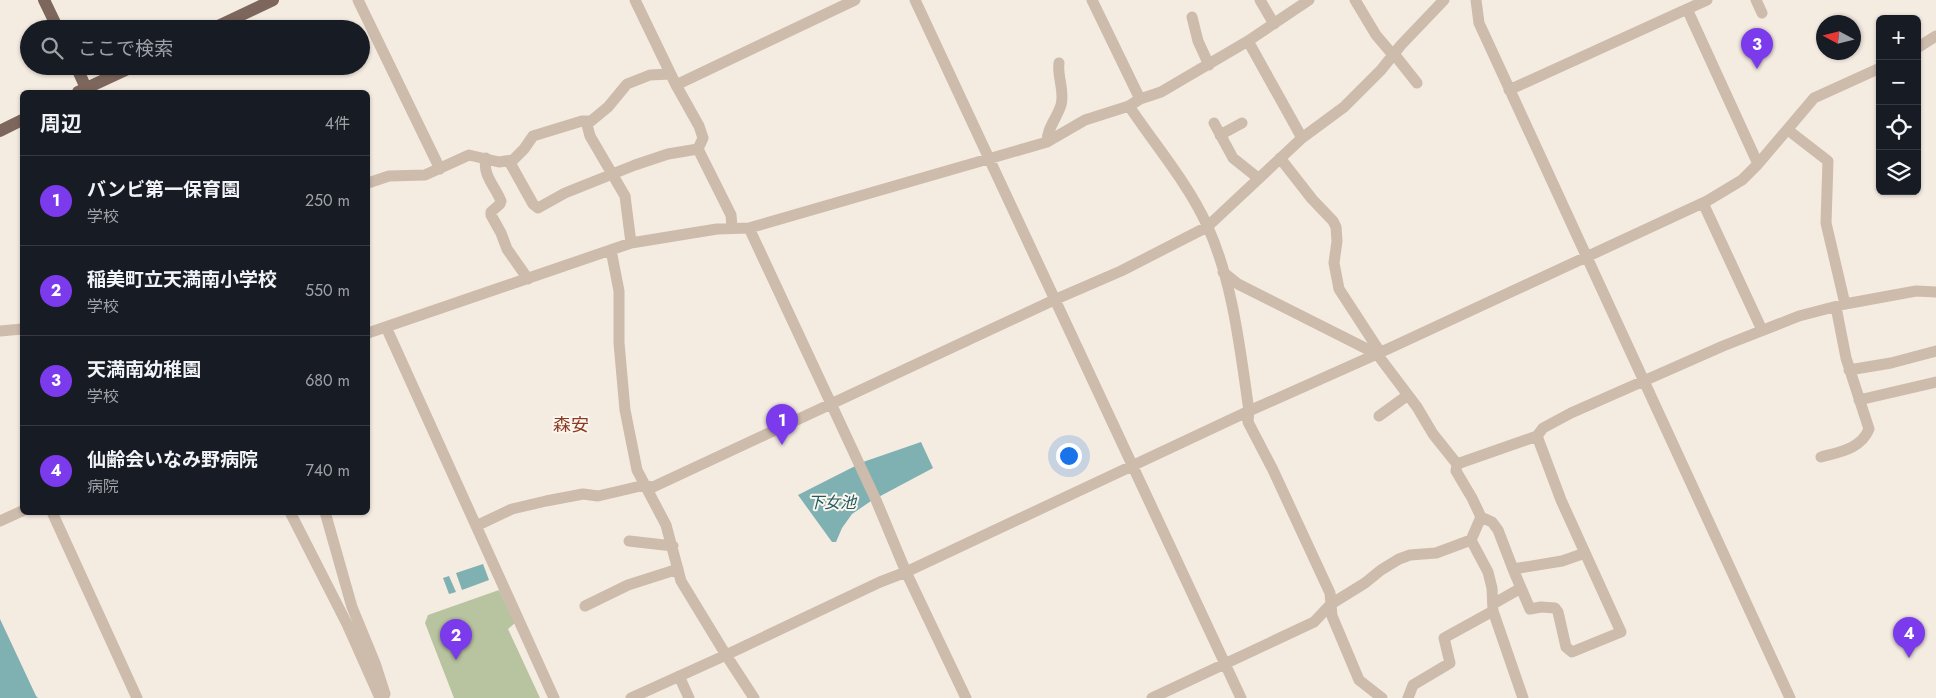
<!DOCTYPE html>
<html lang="ja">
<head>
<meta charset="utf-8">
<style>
  body { margin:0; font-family:Jost,"Noto Sans JP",sans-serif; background:#242831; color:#f1f3f6 }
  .controls { position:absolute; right:15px; top:15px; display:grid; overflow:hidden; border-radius:8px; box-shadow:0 1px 4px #0004 }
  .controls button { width:45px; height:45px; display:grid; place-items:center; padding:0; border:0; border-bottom:1px solid #363941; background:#171b24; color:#f1f3f6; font:25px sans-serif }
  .compass { position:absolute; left:1816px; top:15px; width:45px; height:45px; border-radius:50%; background:#171b24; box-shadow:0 1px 4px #0004; rotate:277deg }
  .you { position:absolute; left:1068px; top:455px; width:18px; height:18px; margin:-12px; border:4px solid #fff; border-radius:50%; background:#1a73e8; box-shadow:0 0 0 8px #1a73e833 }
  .badge { display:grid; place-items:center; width:32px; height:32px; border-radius:50%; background:#7c3aed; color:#fff; font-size:16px; font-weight:700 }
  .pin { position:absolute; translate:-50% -41px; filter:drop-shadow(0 1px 2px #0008) }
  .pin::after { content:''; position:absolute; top:26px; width:18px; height:15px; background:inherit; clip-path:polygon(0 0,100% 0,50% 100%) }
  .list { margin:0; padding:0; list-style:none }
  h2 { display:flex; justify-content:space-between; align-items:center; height:65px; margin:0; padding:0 20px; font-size:21px }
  h2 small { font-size:16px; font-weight:400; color:#9ea1a6 }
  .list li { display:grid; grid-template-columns:32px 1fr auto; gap:15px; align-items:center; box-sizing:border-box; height:90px; padding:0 20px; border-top:1px solid #363941 }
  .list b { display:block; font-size:19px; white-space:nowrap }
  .list p { margin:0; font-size:16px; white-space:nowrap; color:#9ea1a6 }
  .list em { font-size:16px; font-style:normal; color:#9ea1a6 }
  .icon { flex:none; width:28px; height:28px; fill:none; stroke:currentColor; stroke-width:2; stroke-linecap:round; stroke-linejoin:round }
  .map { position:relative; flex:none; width:1936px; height:698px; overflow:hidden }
  .search { position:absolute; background:#171b24; box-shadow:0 1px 4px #0004; left:20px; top:20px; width:350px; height:55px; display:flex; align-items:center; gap:12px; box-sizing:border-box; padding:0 18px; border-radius:28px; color:#9ea1a6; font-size:19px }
  .panel { position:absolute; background:#171b24; box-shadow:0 1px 4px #0004; left:20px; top:90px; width:350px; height:425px; border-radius:8px }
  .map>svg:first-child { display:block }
  .green { fill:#b8c4a0 }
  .water { fill:#7fb0b2 }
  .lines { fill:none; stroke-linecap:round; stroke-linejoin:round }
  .minor { stroke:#cdbbac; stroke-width:11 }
  .major { stroke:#7d675c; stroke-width:12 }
  .labels { text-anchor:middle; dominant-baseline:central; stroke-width:4; stroke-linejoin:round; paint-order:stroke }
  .water-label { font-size:16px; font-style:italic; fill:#1f5a5e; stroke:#fbf5ee }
  .quarter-label { font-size:18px; fill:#8c3b22; stroke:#fbf5ee }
</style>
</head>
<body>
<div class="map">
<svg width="1936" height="698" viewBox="0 0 1936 698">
  <rect width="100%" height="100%" fill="#f4ebe1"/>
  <!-- green -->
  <path class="green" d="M499 590 515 623 508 629 540 698H454L425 623 428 615Z"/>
  <!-- water -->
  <path class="water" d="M921 442 933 468 871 501 852 514 842 528 836 542H832L798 495 863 462Z
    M483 564 489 580 462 590 456 573Z
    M449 576 456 592 449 594 443 578Z
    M0 619 36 696 38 698H0Z"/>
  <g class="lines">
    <!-- minor -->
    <path class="minor" d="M358 0 440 169
      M635 0 676 85 699 126 703 138 698 149 731 215 732 228
      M915 0 1241 698
      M1092 0 1140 99
      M1260 0 1274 24
      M1355 0 1376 35 1393 55
      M1476 0 1479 23 1790 698
      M1756 0 1762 13
      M1687 9 1758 164
      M1192 17 1198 41 1209 65
      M1248 41 1302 138
      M1917 48 1936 36
      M1394 54 1417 83
      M676 85 855 0
      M1509 90 1707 0
      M1129 106C1155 145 1187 182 1207 225 1233 282 1240 349 1249 411L1248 422 1273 470 1330 593 1332 616 1359 680 1382 698
      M586 121 590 136 625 196 631 243
      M1214 123 1233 158 1258 178
      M1788 130 1828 161 1826 223 1845 304
      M1220 135 1242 123
      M1047 142C1047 128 1057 118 1061 105 1065 91 1057 77 1059 63
      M486 158C482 175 495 186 501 201L500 204 491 212V215L501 233 507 249 528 279
      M1280 158 1312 199 1333 221 1336 227 1337 241 1334 263 1339 289 1380 352
      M509 161 533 204 538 208 565 193 635 165 668 154 698 149
      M368 183 389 176 425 175 469 155 499 162 513 160 524 149 533 136 582 121H591L608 107 627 84 650 75 670 74
      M1703 203 1762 330
      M749 228 876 500 906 572 966 698
      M611 250 619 291V343L625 410 637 470 666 525 681 581 726 655 754 698
      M1223 272 1238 284 1377 354 1417 407 1433 434 1457 464
      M386 327 554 698
      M0 331 22 329
      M368 333 631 243 717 229 749 228 1047 142 1085 120 1129 106 1140 99 1161 92 1248 41 1309 0
      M1849 370 1891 363 1936 351
      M1859 400 1936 382
      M1379 416 1408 395
      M1821 457C1839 452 1861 449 1869 429L1846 358 1836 307
      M1457 464 1537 436 1543 428 1571 413 1723 346 1799 316 1845 304 1916 291 1936 292
      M1457 464 1456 471 1472 498 1481 517 1471 540 1488 572 1492 588 1493 611 1523 698
      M52 512 137 698
      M290 512 347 624 380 698
      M325 512 352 607 375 663 385 694
      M1481 517 1492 522 1498 530 1513 569
      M0 521 22 511
      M476 526 512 509 546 501 583 494 598 496 645 485 653 487 1054 300 1121 271 1207 227 1302 138 1344 107 1381 70 1401 45 1444 0
      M629 541 673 546
      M1521 588 1513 569 1562 561 1585 553
      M1493 604 1521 588 1530 609 1541 607 1555 608 1558 612 1566 647 1572 652 1621 632 1561 500 1537 436
      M585 606 628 585 678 569
      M679 676 689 698
      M631 698 726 655 880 582 906 572 1249 411 1377 354 1707 201 1742 180 1758 164 1814 98 1880 68
      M1152 698 1314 622 1331 604 1365 583 1381 570 1399 559 1410 555 1436 553 1471 540
      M1408 698 1413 685 1450 663 1444 638 1493 611"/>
    <!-- major -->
    <path class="major" d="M44 0 58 29
      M212 29 273 0
      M76 66 86 88
      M78 92 134 66
      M0 131 22 120"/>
  </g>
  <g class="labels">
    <!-- water labels -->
    <g class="water-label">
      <text x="832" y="502">下女池</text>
    </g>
    <!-- quarter labels -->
    <g class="quarter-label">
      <text x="571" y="425">森安</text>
    </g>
  </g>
</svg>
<div class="controls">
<button>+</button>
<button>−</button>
<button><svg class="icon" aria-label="locate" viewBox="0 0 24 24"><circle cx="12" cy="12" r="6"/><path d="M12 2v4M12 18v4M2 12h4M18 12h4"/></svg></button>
<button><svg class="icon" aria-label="layers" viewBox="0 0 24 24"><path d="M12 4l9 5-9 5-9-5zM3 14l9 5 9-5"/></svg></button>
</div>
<svg class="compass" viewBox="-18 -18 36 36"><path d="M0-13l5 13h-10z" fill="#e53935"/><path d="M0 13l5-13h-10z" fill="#9ea1a6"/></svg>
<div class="you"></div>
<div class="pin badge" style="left:782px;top:445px">1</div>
<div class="pin badge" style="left:456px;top:660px">2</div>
<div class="pin badge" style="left:1757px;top:69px">3</div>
<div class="pin badge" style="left:1909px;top:658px">4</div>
<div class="search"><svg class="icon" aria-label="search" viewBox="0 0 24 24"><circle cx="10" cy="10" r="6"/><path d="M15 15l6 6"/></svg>ここで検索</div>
<section class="panel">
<h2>周辺<small>4件</small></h2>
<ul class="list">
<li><span class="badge">1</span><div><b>バンビ第一保育園</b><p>学校</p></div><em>250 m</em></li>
<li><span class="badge">2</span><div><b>稲美町立天満南小学校</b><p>学校</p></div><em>550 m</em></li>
<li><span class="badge">3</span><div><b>天満南幼稚園</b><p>学校</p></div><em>680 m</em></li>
<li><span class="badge">4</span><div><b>仙齢会いなみ野病院</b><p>病院</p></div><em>740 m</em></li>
</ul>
</section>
</div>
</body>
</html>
